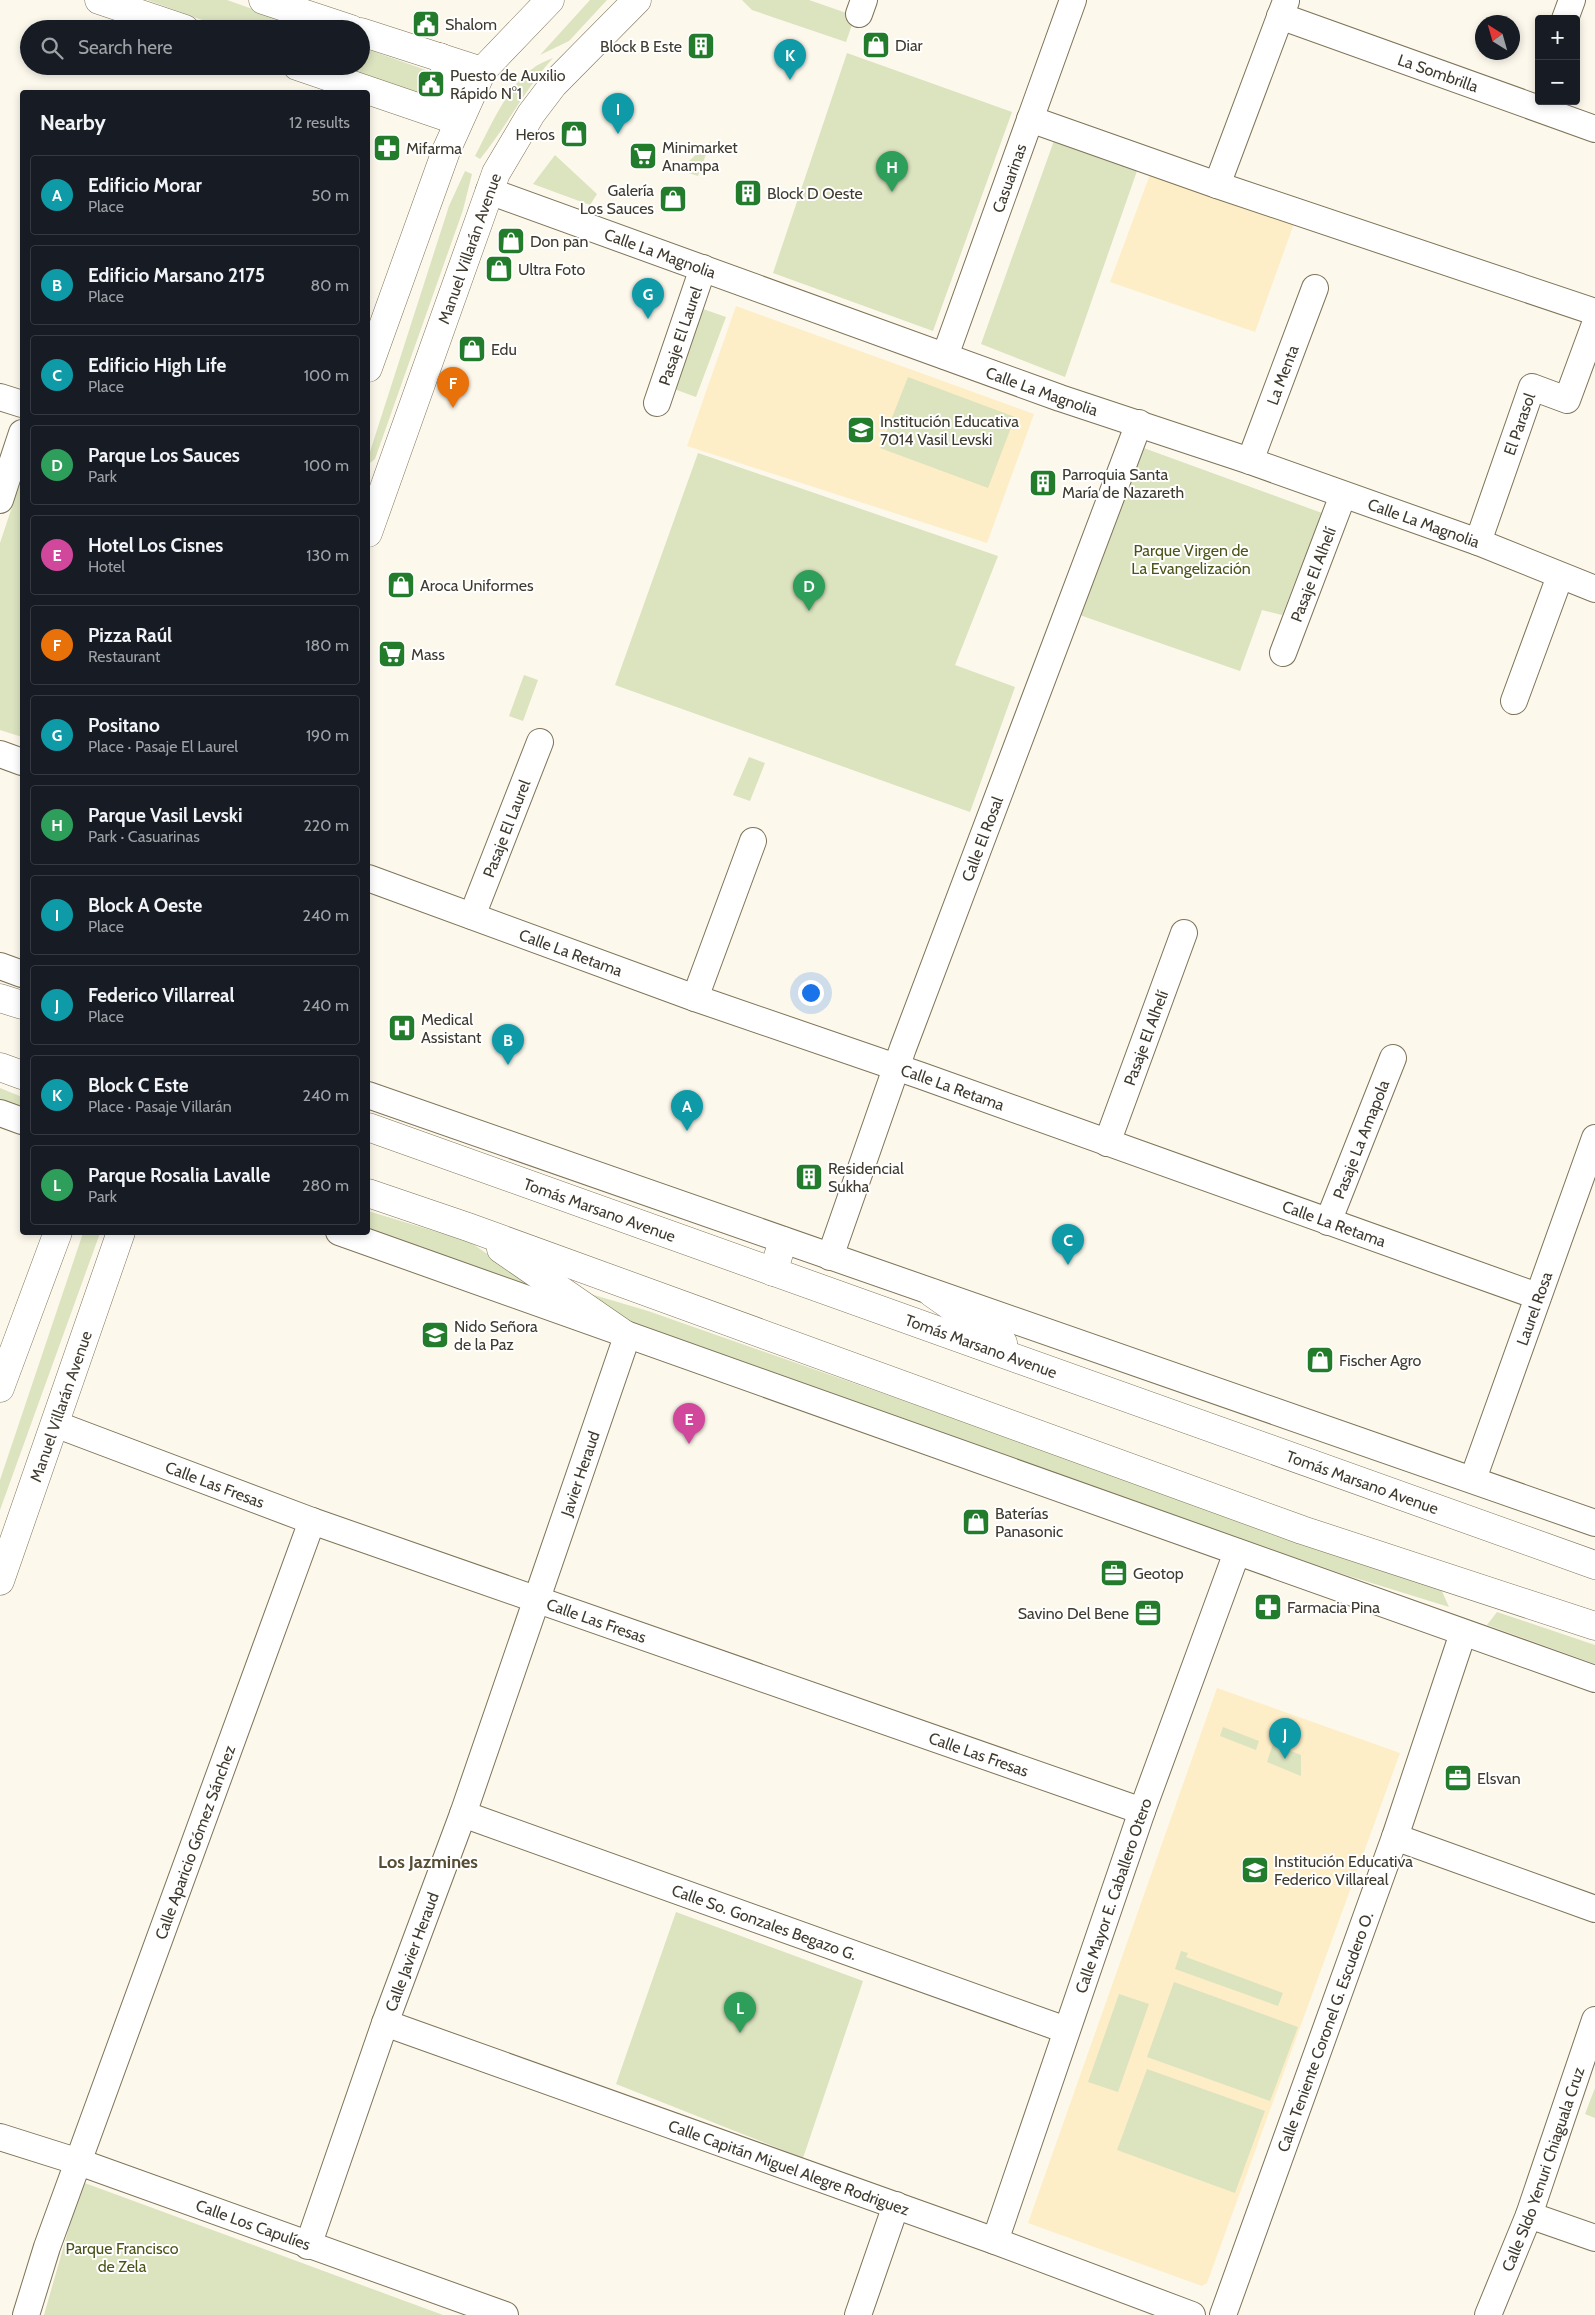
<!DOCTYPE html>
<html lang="en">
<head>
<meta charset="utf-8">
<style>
  body { margin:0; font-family:Cabin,sans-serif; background:#20242c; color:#f1f3f6 }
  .controls { position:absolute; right:15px; top:15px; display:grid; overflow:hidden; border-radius:5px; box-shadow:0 2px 8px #0003 }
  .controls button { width:45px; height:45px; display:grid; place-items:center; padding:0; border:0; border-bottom:1px solid #363941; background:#171b24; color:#f1f3f6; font:25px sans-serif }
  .compass { position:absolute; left:1475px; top:15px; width:45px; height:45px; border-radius:50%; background:#171b24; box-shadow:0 2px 8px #0003; rotate:323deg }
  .you { position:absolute; left:810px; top:992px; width:18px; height:18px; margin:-12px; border:4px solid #fff; border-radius:50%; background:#1a73e8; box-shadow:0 0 0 8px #1a73e833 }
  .badge { display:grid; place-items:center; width:32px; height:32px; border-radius:50%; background:#b45309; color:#fff; font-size:16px; font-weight:700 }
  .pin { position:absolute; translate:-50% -41px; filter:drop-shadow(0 1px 2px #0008) }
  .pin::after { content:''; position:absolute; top:26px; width:18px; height:15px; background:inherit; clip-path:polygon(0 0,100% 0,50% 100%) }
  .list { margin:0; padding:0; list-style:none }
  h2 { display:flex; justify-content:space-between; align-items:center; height:65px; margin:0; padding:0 20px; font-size:21px }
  h2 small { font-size:16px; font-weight:400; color:#9ea1a6 }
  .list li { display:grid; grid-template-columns:32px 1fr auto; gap:15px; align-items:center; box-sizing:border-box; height:80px; margin:0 10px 10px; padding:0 10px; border:1px solid #363941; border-radius:5px }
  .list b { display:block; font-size:19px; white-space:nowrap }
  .list p { margin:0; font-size:16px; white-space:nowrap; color:#9ea1a6 }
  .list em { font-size:16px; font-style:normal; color:#9ea1a6 }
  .icon { flex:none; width:28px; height:28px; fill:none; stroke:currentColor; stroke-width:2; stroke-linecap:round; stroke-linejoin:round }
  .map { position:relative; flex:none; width:1595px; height:2315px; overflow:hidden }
  .search { position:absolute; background:#171b24; box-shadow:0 2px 8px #0003; left:20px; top:20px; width:350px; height:55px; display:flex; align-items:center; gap:12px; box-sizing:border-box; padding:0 18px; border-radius:28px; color:#9ea1a6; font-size:19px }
  .panel { position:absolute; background:#171b24; box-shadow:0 2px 8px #0003; left:20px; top:90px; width:350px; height:1145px; border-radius:5px }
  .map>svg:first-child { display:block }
  .built { fill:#fdeec7 }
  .green { fill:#dce3bf }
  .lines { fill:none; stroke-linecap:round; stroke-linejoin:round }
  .minor-casing { stroke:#7e7358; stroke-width:28 }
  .major-casing { stroke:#7e7358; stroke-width:29 }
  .minor { stroke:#fff; stroke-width:26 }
  .major { stroke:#fff; stroke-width:28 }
  .labels { text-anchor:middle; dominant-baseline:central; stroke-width:4; stroke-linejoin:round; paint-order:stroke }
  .poi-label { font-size:16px; fill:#403b2f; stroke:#fff; text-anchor:start }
  .street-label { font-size:16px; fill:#403b2f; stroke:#fff }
  .park-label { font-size:16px; fill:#4c5418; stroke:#fff }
  .neighbourhood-label { font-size:18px; font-weight:bold; fill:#574d33; stroke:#fff }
</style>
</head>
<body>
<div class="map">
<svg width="1595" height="2315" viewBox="0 0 1595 2315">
  <rect width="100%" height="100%" fill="#fdf8ec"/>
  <!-- built -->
  <path class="built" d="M1152 169 1296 218 1255 332 1110 282Z
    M736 306 1034 414 987 543 687 446Z
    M1217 1688 1400 1753 1207 2283 1202 2286 1028 2223Z"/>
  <!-- green -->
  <path class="green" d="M147 0H227L309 29H227Z
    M590 0H607L569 41 540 55Z
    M742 0H809L855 16 846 42 752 10Z
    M361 47 440 75 434 100 330 66H361Z
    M847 53 1012 112 933 331 773 273Z
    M553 58C525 89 507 126 480 159L475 156C489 129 507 87 532 69 538 64 546 61 553 58Z
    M1055 138 1138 168 1065 377 981 344Z
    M711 141 698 176 679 170Z
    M555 155 597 194 590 205 533 184Z
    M465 171 472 174 463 210 375 459 370 463 368 458 449 206Z
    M703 309 726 317 696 397 674 389Z
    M908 377 1015 417 988 488 880 448Z
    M1141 447 1322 513 1282 615 1262 610 1240 671 1074 613Z
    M698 453 998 556 955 665 1015 687 970 812 615 685Z
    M22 477V737L0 730V543Z
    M524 675 538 680 523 721 509 716Z
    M749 757 765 763 750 801 733 795Z
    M0 1088 22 1097V1110L0 1102Z
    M368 1211 470 1242 551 1298 368 1232Z
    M83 1233H100L0 1510V1480Z
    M577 1290 648 1311 1441 1589 1449 1607 1349 1576 637 1334Z
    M1497 1612 1595 1645V1664L1487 1625Z
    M1223 1727 1259 1741 1256 1750 1220 1736Z
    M1273 1744 1301 1755V1776L1267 1762Z
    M676 1912 863 1981 803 2158 616 2084Z
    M1181 1951 1188 1953 1186 1957 1283 1993 1278 2006 1175 1969Z
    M1174 1982 1298 2027 1270 2101 1147 2057Z
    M1119 1994 1149 2004 1118 2092 1088 2082Z
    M1147 2069 1265 2111 1235 2193 1117 2150Z
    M1595 2088V2118L1585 2114Z
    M82 2182 443 2315H44Z"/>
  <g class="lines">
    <!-- minor casing -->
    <g class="minor-casing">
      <g id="minor">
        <path d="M859 14 864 0"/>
        <path id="s1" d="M1280 16 1595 129"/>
        <path d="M1565 19 1572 0"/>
        <path d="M1030 119 1217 185 1595 312"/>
        <path d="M1217 185 1286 1"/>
        <path id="s2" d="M489 191 1060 398 1250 461 1478 542 1595 589"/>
        <path id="s3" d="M945 356 1073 0"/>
        <path d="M0 397 22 404"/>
        <path id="s4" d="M657 403 703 268"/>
        <path id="s5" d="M1250 461 1315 288"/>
        <path d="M0 500 22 433"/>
        <path id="s6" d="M1478 542 1532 387 1567 400 1595 324"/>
        <path id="s7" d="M1283 653 1343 495"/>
        <path d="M1514 701 1560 576"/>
        <path d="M0 754 22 762"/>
        <path id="s8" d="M368 878 695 998 922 1076 1537 1296"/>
        <path id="s9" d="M472 916 540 742"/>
        <path d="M0 966 22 974"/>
        <path d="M695 998 753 841"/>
        <path d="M368 1095C776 1239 1186 1379 1595 1523"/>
        <path d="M0 1113 22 1121"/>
        <path id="s10" d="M1107 1143 1184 933"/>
        <path id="s11" d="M1328 1222 1393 1058"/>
        <path d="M339 1232 1595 1679"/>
        <path id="s12" d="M830 1257 903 1048 1139 423"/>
        <path id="s13" d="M55 1424 312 1521 1142 1811"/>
        <path id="s14" d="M1473 1479 1595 1138"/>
        <path id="s15" d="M463 1814 1066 2030"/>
        <path d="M1395 1837 1595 1909"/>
        <path id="s16" d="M385 2023 995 2241 1192 2315"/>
        <path id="s17" d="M0 2137 79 2162 505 2315"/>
        <path d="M1529 2215 1595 2238"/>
        <path id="s18" d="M995 2241 1142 1811 1237 1552"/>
        <path id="s19" d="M308 2246 385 2023 463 1814 623 1348"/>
        <path id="s20" d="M26 2315 47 2247 312 1521"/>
        <path d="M858 2315 896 2205"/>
        <path id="s21" d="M1223 2315 1395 1837 1463 1633"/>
        <path id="s22" d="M1488 2315 1529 2215 1595 2020"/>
      </g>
    </g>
    <!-- major casing -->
    <g class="major-casing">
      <g id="major">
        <path d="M99 0 185 29"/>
        <path d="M263 0 351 29"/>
        <path d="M361 32 482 71"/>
        <path d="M297 66 458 121"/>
        <path d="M428 110C447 93 454 80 440 57"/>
        <path d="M368 368 446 151 482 71 550 0"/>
        <path id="s23" d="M368 533 496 173 531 114 553 85 637 0"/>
        <path d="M0 998 22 1005"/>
        <path d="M0 1067 22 1075"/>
        <path id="s24" d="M368 1127 1595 1565"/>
        <path d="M368 1193 468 1227 1302 1530 1595 1626"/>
        <path d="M501 1249 627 1336"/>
        <path d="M773 1272 783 1241"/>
        <path d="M932 1293 1003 1343"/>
        <path d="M0 1388 58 1232"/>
        <path id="s25" d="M0 1581 121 1232"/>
      </g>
    </g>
    <!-- minor -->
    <use href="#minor" class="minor"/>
    <!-- major -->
    <use href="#major" class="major"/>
  </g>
  <!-- icons -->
  <defs>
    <g id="civic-square" transform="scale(1.4375)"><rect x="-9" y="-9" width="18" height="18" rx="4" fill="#227c2b" stroke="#fff"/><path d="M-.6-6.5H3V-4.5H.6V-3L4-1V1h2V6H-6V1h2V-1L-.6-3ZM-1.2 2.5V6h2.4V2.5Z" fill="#fff"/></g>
    <g id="shop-square" transform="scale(1.4375)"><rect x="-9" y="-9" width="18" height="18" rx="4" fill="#227c2b" stroke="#fff"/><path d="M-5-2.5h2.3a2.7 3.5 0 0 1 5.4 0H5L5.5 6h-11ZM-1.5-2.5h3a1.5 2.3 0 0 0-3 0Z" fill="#fff"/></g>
    <g id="building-square" transform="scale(1.4375)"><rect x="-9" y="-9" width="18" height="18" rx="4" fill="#227c2b" stroke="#fff"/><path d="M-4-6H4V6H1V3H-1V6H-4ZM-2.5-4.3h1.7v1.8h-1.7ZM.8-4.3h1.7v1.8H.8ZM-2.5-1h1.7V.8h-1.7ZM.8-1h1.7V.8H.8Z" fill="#fff"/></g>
    <g id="pharmacy-square" transform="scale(1.4375)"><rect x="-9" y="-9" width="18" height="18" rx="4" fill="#227c2b" stroke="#fff"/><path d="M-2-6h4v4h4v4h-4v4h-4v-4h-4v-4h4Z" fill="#fff"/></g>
    <g id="supermarket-square" transform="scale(1.4375)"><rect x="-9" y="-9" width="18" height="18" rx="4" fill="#227c2b" stroke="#fff"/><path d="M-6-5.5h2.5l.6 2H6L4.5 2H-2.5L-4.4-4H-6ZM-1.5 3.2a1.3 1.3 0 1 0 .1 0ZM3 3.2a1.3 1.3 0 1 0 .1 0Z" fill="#fff"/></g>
    <g id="school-square" transform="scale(1.4375)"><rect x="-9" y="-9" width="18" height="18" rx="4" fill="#227c2b" stroke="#fff"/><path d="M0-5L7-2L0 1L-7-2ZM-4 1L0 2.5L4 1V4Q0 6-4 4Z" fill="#fff"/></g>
    <g id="hospital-square" transform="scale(1.4375)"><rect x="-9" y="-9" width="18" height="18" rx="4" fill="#227c2b" stroke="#fff"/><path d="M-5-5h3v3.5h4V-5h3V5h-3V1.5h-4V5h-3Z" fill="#fff"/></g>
    <g id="office-square" transform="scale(1.4375)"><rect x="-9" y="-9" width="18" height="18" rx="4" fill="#227c2b" stroke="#fff"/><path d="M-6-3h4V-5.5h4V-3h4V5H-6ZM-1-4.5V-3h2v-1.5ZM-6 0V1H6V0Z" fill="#fff"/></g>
  </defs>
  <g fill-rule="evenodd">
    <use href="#civic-square" x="426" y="24"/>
    <use href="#shop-square" x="876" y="45"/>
    <use href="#building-square" x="701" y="46"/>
    <use href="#civic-square" x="431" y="84"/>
    <use href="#shop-square" x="574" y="134"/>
    <use href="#pharmacy-square" x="387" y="148"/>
    <use href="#supermarket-square" x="643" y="156"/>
    <use href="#building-square" x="748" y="193"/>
    <use href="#shop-square" x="673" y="199"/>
    <use href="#shop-square" x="511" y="241"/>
    <use href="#shop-square" x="499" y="269"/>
    <use href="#shop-square" x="472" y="349"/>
    <use href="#school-square" x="861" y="430"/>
    <use href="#building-square" x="1043" y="483"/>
    <use href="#shop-square" x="401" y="585"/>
    <use href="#supermarket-square" x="392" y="654"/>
    <use href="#hospital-square" x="402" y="1028"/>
    <use href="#building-square" x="809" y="1177"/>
    <use href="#school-square" x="435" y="1335"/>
    <use href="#shop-square" x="1320" y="1360"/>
    <use href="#shop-square" x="976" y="1522"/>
    <use href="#office-square" x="1114" y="1573"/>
    <use href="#pharmacy-square" x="1268" y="1607"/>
    <use href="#office-square" x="1148" y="1613"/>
    <use href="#office-square" x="1458" y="1778"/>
    <use href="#school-square" x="1255" y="1870"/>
  </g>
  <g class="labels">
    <!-- poi labels -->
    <g class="poi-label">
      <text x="445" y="24">Shalom</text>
      <text x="895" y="45">Diar</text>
      <text x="682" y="46" text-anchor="end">Block B Este</text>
      <text x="450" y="75">Puesto de Auxilio<tspan x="450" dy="18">Rápido N°1</tspan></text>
      <text x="555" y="134" text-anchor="end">Heros</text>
      <text x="662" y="147">Minimarket<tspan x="662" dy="18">Anampa</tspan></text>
      <text x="406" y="148">Mifarma</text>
      <text x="654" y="190" text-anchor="end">Galería<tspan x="654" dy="18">Los Sauces</tspan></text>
      <text x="767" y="193">Block D Oeste</text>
      <text x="530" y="241">Don pan</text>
      <text x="518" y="269">Ultra Foto</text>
      <text x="491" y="349">Edu</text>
      <text x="880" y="421">Institución Educativa<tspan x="880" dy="18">7014 Vasil Levski</tspan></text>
      <text x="1062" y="474">Parroquia Santa<tspan x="1062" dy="18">María de Nazareth</tspan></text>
      <text x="420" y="585">Aroca Uniformes</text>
      <text x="411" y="654">Mass</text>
      <text x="421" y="1019">Medical<tspan x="421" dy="18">Assistant</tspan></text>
      <text x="828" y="1168">Residencial<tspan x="828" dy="18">Sukha</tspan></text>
      <text x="454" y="1326">Nido Señora<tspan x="454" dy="18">de la Paz</tspan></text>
      <text x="1339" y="1360">Fischer Agro</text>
      <text x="995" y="1513">Baterías<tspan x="995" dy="18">Panasonic</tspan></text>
      <text x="1133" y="1573">Geotop</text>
      <text x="1287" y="1607">Farmacia Pina</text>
      <text x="1129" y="1613" text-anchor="end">Savino Del Bene</text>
      <text x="1477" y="1778">Elsvan</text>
      <text x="1274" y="1861">Institución Educativa<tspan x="1274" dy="18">Federico Villareal</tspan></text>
    </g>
    <!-- street labels -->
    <g class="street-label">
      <text stroke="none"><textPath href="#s1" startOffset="168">La Sombrilla</textPath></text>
      <text stroke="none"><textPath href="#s3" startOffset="189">Casuarinas</textPath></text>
      <text stroke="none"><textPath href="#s23" startOffset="302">Manuel Villarán Avenue</textPath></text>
      <text stroke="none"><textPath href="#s2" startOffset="182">Calle La Magnolia</textPath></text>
      <text stroke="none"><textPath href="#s4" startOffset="71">Pasaje El Laurel</textPath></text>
      <text stroke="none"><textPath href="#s5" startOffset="92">La Menta</textPath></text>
      <text stroke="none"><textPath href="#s2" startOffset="588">Calle La Magnolia</textPath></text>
      <text stroke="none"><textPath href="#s6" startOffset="125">El Parasol</textPath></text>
      <text stroke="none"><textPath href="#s2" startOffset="992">Calle La Magnolia</textPath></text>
      <text stroke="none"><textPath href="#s7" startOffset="84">Pasaje El Alhelí</textPath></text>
      <text stroke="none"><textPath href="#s9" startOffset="94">Pasaje El Laurel</textPath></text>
      <text stroke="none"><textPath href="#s12" startOffset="445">Calle El Rosal</textPath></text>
      <text stroke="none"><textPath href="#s8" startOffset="216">Calle La Retama</textPath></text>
      <text stroke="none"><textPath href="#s10" startOffset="112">Pasaje El Alhelí</textPath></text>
      <text stroke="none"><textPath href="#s8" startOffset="621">Calle La Retama</textPath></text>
      <text stroke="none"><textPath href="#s11" startOffset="89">Pasaje La Amapola</textPath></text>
      <text stroke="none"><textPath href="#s24" startOffset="246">Tomás Marsano Avenue</textPath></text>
      <text stroke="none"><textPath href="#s8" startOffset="1026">Calle La Retama</textPath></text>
      <text stroke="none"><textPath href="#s14" startOffset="181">Laurel Rosa</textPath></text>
      <text stroke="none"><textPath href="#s24" startOffset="651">Tomás Marsano Avenue</textPath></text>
      <text stroke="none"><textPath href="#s25" startOffset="185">Manuel Villarán Avenue</textPath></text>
      <text stroke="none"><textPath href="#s19" startOffset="819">Javier Heraud</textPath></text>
      <text stroke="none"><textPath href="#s24" startOffset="1056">Tomás Marsano Avenue</textPath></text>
      <text stroke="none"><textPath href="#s13" startOffset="171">Calle Las Fresas</textPath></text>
      <text stroke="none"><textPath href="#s13" startOffset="576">Calle Las Fresas</textPath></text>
      <text stroke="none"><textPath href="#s13" startOffset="981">Calle Las Fresas</textPath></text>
      <text stroke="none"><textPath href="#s20" startOffset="502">Calle Aparicio Gómez Sánchez</textPath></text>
      <text stroke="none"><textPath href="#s18" startOffset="365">Calle Mayor E. Caballero Otero</textPath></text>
      <text stroke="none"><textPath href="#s15" startOffset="320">Calle So. Gonzales Begazo G.</textPath></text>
      <text stroke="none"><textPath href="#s19" startOffset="312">Calle Javier Heraud</textPath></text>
      <text stroke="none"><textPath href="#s21" startOffset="301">Calle Teniente Coronel G. Escudero O.</textPath></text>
      <text stroke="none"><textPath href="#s16" startOffset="429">Calle Capitán Miguel Alegre Rodriguez</textPath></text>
      <text stroke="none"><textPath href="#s22" startOffset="156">Calle Sldo Yenuri Chiaguala Cruz</textPath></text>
      <text stroke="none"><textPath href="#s17" startOffset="268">Calle Los Capulíes</textPath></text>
    </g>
    <!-- park labels -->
    <g class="park-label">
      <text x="1191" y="550">Parque Virgen de<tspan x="1191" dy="18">La Evangelización</tspan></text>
      <text x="122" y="2248">Parque Francisco<tspan x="122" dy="18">de Zela</tspan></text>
    </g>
    <!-- neighbourhood labels -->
    <g class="neighbourhood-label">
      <text x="428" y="1862">Los Jazmines</text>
    </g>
  </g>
</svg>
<div class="controls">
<button>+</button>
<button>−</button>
</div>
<svg class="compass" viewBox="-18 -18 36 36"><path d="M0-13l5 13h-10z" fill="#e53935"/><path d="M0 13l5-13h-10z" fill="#9ea1a6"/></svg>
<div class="you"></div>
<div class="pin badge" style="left:687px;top:1131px;background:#0f9aa8">A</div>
<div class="pin badge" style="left:508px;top:1065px;background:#0f9aa8">B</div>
<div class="pin badge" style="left:1068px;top:1265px;background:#0f9aa8">C</div>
<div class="pin badge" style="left:809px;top:611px;background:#2e9e5b">D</div>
<div class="pin badge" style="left:689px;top:1444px;background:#d1479c">E</div>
<div class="pin badge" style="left:453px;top:408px;background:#e8710a">F</div>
<div class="pin badge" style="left:648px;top:319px;background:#0f9aa8">G</div>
<div class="pin badge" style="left:892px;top:192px;background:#2e9e5b">H</div>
<div class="pin badge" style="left:618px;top:134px;background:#0f9aa8">I</div>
<div class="pin badge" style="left:1285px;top:1759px;background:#0f9aa8">J</div>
<div class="pin badge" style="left:790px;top:80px;background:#0f9aa8">K</div>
<div class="pin badge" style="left:740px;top:2033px;background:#2e9e5b">L</div>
<div class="search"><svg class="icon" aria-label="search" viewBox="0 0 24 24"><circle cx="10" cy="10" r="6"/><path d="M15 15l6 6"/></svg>Search here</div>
<section class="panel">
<h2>Nearby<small>12 results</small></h2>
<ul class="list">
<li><span class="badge" style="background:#0f9aa8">A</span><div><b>Edificio Morar</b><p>Place</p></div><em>50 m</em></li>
<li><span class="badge" style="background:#0f9aa8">B</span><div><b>Edificio Marsano 2175</b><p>Place</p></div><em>80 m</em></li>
<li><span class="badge" style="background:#0f9aa8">C</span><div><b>Edificio High Life</b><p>Place</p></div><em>100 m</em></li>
<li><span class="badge" style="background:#2e9e5b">D</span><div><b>Parque Los Sauces</b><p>Park</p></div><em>100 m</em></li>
<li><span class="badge" style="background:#d1479c">E</span><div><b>Hotel Los Cisnes</b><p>Hotel</p></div><em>130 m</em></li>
<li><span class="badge" style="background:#e8710a">F</span><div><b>Pizza Raúl</b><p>Restaurant</p></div><em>180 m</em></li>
<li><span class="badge" style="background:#0f9aa8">G</span><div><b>Positano</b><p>Place · Pasaje El Laurel</p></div><em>190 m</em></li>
<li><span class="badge" style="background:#2e9e5b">H</span><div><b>Parque Vasil Levski</b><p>Park · Casuarinas</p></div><em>220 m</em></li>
<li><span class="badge" style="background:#0f9aa8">I</span><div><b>Block A Oeste</b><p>Place</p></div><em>240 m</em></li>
<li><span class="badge" style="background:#0f9aa8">J</span><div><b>Federico Villarreal</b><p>Place</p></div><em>240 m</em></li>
<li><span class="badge" style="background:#0f9aa8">K</span><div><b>Block C Este</b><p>Place · Pasaje Villarán</p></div><em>240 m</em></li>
<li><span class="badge" style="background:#2e9e5b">L</span><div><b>Parque Rosalia Lavalle</b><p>Park</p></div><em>280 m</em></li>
</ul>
</section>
</div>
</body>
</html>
